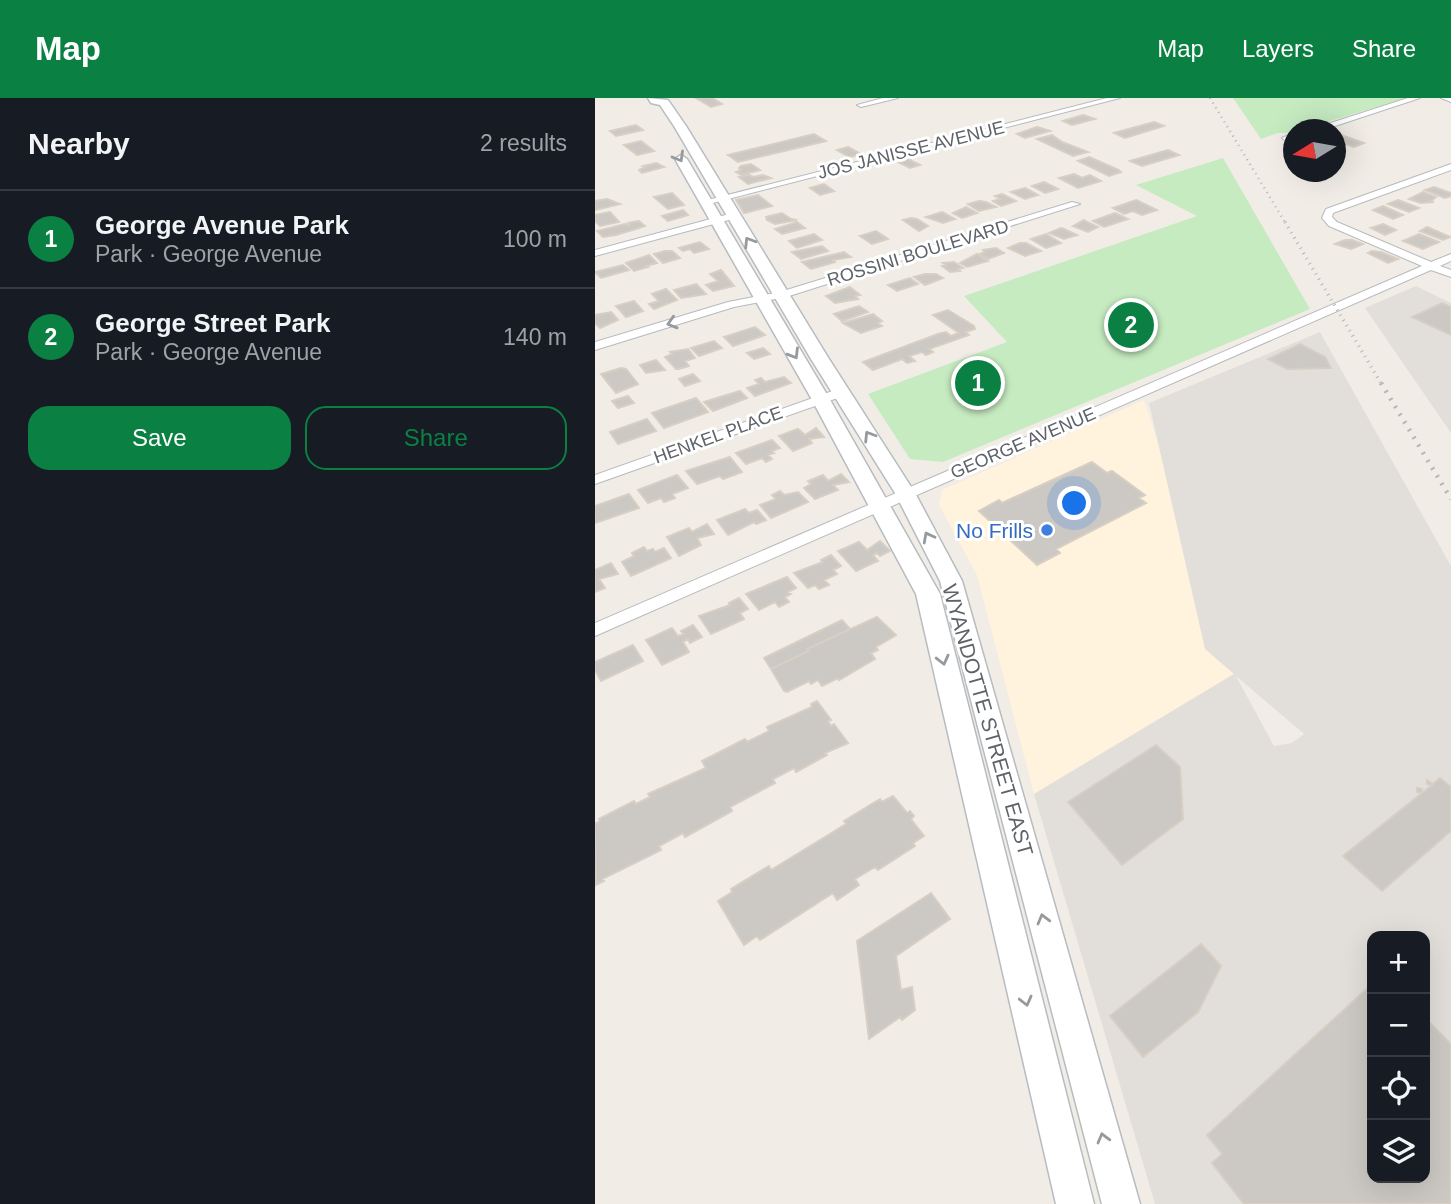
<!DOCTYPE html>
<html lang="en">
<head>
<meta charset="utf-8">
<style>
  body { margin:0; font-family:Arial,sans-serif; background:#242831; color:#f1f3f6 }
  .controls { position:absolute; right:21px; bottom:21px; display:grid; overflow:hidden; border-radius:14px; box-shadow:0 7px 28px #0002 }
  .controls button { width:63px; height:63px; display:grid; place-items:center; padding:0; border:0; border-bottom:2px solid #363941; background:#171b24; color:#f1f3f6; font:35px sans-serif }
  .compass { position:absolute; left:688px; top:21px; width:63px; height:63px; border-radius:50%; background:#171b24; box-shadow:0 7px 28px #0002; rotate:259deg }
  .you { position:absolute; left:480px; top:406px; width:24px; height:24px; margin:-18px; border:5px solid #fff; border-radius:50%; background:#1a73e8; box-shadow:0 0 0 10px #1a73e833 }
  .badge { display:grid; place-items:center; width:46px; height:46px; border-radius:50%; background:#0b8043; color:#fff; font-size:23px; font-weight:700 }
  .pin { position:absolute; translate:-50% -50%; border:4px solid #fff; box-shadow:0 2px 7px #0006 }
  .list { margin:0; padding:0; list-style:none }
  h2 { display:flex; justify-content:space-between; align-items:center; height:91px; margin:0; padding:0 28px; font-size:30px }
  h2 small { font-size:23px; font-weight:400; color:#9ea1a6 }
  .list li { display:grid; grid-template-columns:46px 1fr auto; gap:21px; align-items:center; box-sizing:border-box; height:98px; padding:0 28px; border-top:2px solid #363941 }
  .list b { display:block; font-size:26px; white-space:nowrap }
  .list p { margin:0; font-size:23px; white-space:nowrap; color:#9ea1a6 }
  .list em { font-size:23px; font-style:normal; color:#9ea1a6 }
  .actions { display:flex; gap:14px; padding:21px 28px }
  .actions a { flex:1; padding:16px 0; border:2px solid #0b8043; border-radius:21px; text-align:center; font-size:24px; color:#0b8043 }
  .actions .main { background:#0b8043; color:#fff }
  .icon { flex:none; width:38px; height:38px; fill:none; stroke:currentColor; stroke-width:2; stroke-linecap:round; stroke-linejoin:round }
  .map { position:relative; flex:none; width:856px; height:1106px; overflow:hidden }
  header { display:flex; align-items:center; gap:42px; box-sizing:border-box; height:98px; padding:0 35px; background:#0b8043; color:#fff }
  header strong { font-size:33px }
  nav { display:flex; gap:38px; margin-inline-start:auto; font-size:24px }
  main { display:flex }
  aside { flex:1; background:#171b24 }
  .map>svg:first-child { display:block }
  .commercial { fill:#fff3dd }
  .industrial { fill:#e2dfda; fill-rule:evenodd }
  .green { fill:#c6ebc1 }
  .building { fill:#ccc8c3; stroke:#d7cec4; stroke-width:2 }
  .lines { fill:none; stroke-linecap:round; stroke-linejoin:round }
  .street-casing { stroke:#b6babe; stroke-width:2 }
  .secondary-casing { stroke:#b7bcc1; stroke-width:3 }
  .street { fill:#fff; fill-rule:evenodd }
  .secondary { fill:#fff; fill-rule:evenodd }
  .rail-far2 { stroke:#b5b6b7; stroke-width:2.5; stroke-dasharray:1 4.5; stroke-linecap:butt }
  .rail-far1 { stroke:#b5b6b7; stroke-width:3.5; stroke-dasharray:1 5; stroke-linecap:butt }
  .rail { stroke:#b5b6b7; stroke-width:4.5; stroke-dasharray:2 7; stroke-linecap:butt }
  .oneway { stroke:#969a9d }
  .shop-dot { fill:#3f7fe0; stroke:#fff; stroke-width:2.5 }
  .labels { text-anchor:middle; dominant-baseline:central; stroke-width:6; stroke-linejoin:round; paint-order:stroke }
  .far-street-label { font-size:18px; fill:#5d6368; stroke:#fff }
  .shop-label { font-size:21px; fill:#366cbe; stroke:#fff; text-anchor:end }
  .street-label { font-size:21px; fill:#5d6368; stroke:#fff }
</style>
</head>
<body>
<header>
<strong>Map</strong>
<nav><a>Map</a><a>Layers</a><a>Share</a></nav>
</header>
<main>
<aside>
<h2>Nearby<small>2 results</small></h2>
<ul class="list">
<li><span class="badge">1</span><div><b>George Avenue Park</b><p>Park · George Avenue</p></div><em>100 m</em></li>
<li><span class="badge">2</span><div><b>George Street Park</b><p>Park · George Avenue</p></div><em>140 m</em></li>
</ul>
<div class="actions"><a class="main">Save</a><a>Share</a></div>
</aside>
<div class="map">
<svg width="856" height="1106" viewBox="0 0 856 1106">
  <rect width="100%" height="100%" fill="#f1ede6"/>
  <!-- commercial -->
  <path class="commercial" d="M549 302 639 576 439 696 382 477 344 407 347 392Z"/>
  <!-- industrial -->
  <path class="industrial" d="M821 188 856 205V335L770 210Z
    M725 234 856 468V1106H560L439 696 639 576 610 551 554 305ZM641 578 709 636 697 645 679 648ZM777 838H830V1080H777Z"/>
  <!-- green -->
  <path class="green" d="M638 0H812L708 31 698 32 695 35H683L666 41Z
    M628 60 715 211 348 364 315 361 273 296 412 244 369 198 602 118 541 87Z"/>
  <!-- building -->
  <path class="building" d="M101 0H117L127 6 116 9Z
    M488 17 500 21 477 27 468 23Z
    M559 24 569 28 530 40 519 35Z
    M41 27 48 32 21 38 15 33Z
    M442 29 455 33 430 40 422 36Z
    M219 36 231 43 143 64 133 57Z
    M457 37 467 44 493 54 478 58 442 41Z
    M746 37 769 45 759 49 745 44 740 45V39Z
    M46 43 59 53 42 57 29 47Z
    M253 49 266 56V57L254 59 242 52Z
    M573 52 584 57 547 68 535 63Z
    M494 59 524 72 526 74 514 78 483 63Z
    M312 60 321 65 325 67 315 70 301 63Z
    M61 65 69 69 47 75 44 72 50 69 48 68Z
    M156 66 165 72 146 77 141 74 146 72 144 70 146 68Z
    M479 76 487 80 495 77 506 83 483 90 464 80Z
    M154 77 158 79 168 77 176 80 153 86 144 79Z
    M449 84 463 91 450 95 437 88Z
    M229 86 239 93 225 97 215 90Z
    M839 89 856 95V98L850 100 830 92Z
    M430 90 443 97 430 101 416 94Z
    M828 94 841 99 836 103 839 104 826 105 814 101Z
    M77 95 89 107 73 111 59 99Z
    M407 96 421 103 406 108 398 103 405 101 400 98Z
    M163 97 177 108 149 115 141 102Z
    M12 101 25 106 0 112V103Z
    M541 102 562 112 547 117 538 113 529 116 518 110Z
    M803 102 824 110 814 114 793 106Z
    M384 103 391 104 401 109 384 113 373 106Z
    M788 108 808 117 798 121 778 112Z
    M371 109 382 115 367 120 358 115Z
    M88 112 93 117 73 123 67 118Z
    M15 114 24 124 5 128 0 123V117Z
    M347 114 360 121 348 125 331 119Z
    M187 115 196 121 202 122 180 126 172 122 171 119Z
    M520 115 533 121 509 129 498 123Z
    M316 120 322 121 333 128 324 133 308 122Z
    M489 122 492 124 503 129 493 134 478 128Z
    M44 123 50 128 21 137 8 139 2 133 30 126 35 128 33 125Z
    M202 124 210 130 187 136 180 131Z
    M788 126 801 132 790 137 776 130Z
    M832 129 855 139 848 142 825 133Z
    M466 130 469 131 482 137 469 141 454 135Z
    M281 133 293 141 277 146 265 138Z
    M219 136 227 142 202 150 194 143Z
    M451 136 466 145 451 150 436 141Z
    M824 136 844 144 828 151 808 143Z
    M750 142H757L768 146 756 151 740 146Z
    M105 144 114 151 99 155 95 151 88 153 84 150Z
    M425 145H431L446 153 430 158 413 150Z
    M227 148 233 153 206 161 197 154Z
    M401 150 409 155 393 161 385 156 390 154 388 152Z
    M70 153H77L85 160 68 165 59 156Z
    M777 153 786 154 803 161 793 165 773 155Z
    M249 154 256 159 238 162 240 164 216 171 207 164Z
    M382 156 393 163 372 169 365 165Z
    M54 157 62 165 51 168 53 169 39 173 31 165Z
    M359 164 368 170 363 171 365 173 355 174 347 168 351 167 348 165Z
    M28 167 34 172 6 180 0 174Z
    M126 172 139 188 118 193 111 187 123 183 115 176Z
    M330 176H341L348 180 330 187 319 179Z
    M315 180 323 186 302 193 293 187Z
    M101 186 111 196 86 200 79 192Z
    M255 189 265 197 260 198 263 201 240 205 231 198Z
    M71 191 82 202 59 211 54 206 64 203 57 196Z
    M39 203 48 213 31 219 21 208Z
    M847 205 856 209V237L817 219Z
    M264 208 273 214 247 223 239 216Z
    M353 212 379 228 380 231 370 234 374 237 334 251 338 254 331 257 327 254 314 258 320 263 312 265 307 261 278 272 268 264 343 236 351 234 356 238 364 235 338 217Z
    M16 214 23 222 5 230 0 225V217Z
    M278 216 287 223 283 225 287 228 266 235 248 225Z
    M160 229 170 237 138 248 129 239Z
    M119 243 127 250 104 258 96 250Z
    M705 246 730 259 736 270 692 271 673 261Z
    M168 250 175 256 159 261 152 255Z
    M93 251 100 260 90 263 94 268 84 271H81L70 259 77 256 75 254Z
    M61 262 70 272 51 275 45 267Z
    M26 270 31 271 43 286 21 295 6 276Z
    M98 276 105 283 90 288 84 281Z
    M189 279 196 285 160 298 152 290 164 286 160 282 166 280 170 284Z
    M145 293 152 300 118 313 109 304Z
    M33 298 39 305 23 310 17 303Z
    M101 300 113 314 69 330 57 315Z
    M52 321 61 333 23 346 15 334Z
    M221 330 229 339 214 341 217 345 198 353 184 338 203 331 210 337Z
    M177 342 185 350 177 353 179 355 173 357 177 361 171 364 167 360 151 366 141 355Z
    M135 359 147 374 128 381 125 378 102 386 91 373Z
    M497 364 512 375 517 373 550 397 544 400 551 405 461 451 465 455 442 467 384 413 404 402 407 405Z
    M246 376 254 384 238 387 243 392 220 401 209 390 216 386 213 383 228 377 233 383Z
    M82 377 93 390 77 396 80 400 69 404 66 400 53 405 43 392Z
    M185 393 189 397 203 394 213 404 176 420 165 407 181 401 177 397Z
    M34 396 44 410 0 425V408Z
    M150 411 154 415 162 412 171 422 161 426 159 424 133 437 122 422Z
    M112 426 119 436 102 440 106 447 84 458 72 439 94 430 97 434Z
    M285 443 295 453 285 458 282 455 278 457 283 463 261 473 243 453 264 444 272 452Z
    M49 449 52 453 58 451 60 454 69 450 76 460 36 478 27 464 39 458 37 455Z
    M236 457 246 468 238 472 242 476 229 482 234 487 224 491 220 487 213 490 199 475 228 464 226 462Z
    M16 465 23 476 4 481 10 490 0 494V472Z
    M192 479 201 490 193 494 196 496 190 499 194 504 184 509 180 504 164 512 151 496Z
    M144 500 153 511 145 515 149 521 116 536 104 518 135 507 134 505Z
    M282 519 301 537 281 549 283 552 276 555 280 561 244 582 243 580 227 588 223 582 216 586 214 583 192 594 189 593 176 571 214 553 212 551Z
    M247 522 255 531 212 551 214 553 176 571 169 560Z
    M98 527 107 539 95 545 93 541 88 544 94 554 67 567 51 542 77 530 83 538 89 536 86 533Z
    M38 547 48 563 6 583 0 572V564Z
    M222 603 236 622 233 623 236 628 239 626 253 645 230 655 232 657 201 674 199 670 178 681 180 685 135 709 137 713 90 739 88 735 64 748 66 752 7 781 9 783 1 787 0 726 5 723 4 721 39 703 41 706 55 699 53 696 111 670 107 663 150 641 152 644 174 633 172 629 217 609 216 606Z
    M561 647 585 669 588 721 527 767 473 704Z
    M845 680 856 689V733L787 793 748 758 827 695 822 694V690L827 691V695L837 687 832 686V682L838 686Z
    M298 698 312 715 315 713 319 718 316 721 329 738 318 745 320 748 283 772 280 769 260 781 264 787 242 802 238 795 165 842 162 838 149 847 123 803 137 794 136 791 174 768 176 772 251 726 249 723 285 701 287 704Z
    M336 795 355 821 301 858 306 892 317 889 320 912 307 922 305 919 274 941 262 843Z
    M606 846 626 868 603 914 548 959 515 918Z
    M777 886V1080H830V920L856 946V1106H649L617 1065 627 1056 612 1037Z"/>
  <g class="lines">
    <!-- street casing -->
    <g class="street-casing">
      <path id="street" d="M288 0H303L266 9 262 7Z
        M512 0H525L110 107 105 104Z
        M813 0H825L728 32H714Z
        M846 0H856V4Z
        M698 35V40L691 43 687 40Z
        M856 66V72L738 115 737 119 742 124 836 164 856 156V163L845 168 856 172V179L836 172 0 538V525L827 168 734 128 727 120 731 111Z
        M477 104 485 106 191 199 139 209 0 252V244L133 204 185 194Z
        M138 115 141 116V120L0 158V152Z
        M246 290 251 291V297L0 386V377Z"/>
    </g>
    <!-- secondary casing -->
    <g class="secondary-casing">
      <path id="secondary" d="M53 0 73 2 91 28 234 261 320 395 367 483 545 1106H507L345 483 300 395 216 261 79 28 65 7 56 5Z
        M86 57 92 61 234 300 345 496 499 1106H461L321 496 216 300 80 61Z"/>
    </g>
    <!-- street -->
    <use href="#street" class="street"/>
    <!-- secondary -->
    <use href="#secondary" class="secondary"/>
    <!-- rail-far2 -->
    <path class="rail-far2" d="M615 0 691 126"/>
    <!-- rail-far1 -->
    <path class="rail-far1" d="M690 124 787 287"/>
    <!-- rail -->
    <path class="rail" d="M786 285 856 401"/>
  </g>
  <!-- one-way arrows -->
  <defs><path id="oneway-chevron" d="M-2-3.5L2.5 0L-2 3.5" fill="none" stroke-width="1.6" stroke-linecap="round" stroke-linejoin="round" transform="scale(1.75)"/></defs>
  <g class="oneway">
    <use href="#oneway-chevron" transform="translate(84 59) rotate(60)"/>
    <use href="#oneway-chevron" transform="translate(154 144) rotate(-122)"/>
    <use href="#oneway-chevron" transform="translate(77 225) rotate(163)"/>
    <use href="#oneway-chevron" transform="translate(199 256) rotate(59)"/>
    <use href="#oneway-chevron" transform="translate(274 338) rotate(-122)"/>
    <use href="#oneway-chevron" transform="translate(333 439) rotate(-118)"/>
    <use href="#oneway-chevron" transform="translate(348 562) rotate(76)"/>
    <use href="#oneway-chevron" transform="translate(448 821) rotate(-105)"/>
    <use href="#oneway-chevron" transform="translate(431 903) rotate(76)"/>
    <use href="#oneway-chevron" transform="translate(508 1040) rotate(-105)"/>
  </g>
  <!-- markers -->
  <circle class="shop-dot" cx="452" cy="432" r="7"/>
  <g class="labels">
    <!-- far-street labels -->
    <g class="far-street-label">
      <text transform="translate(316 52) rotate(-14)">JOS JANISSE AVENUE</text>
      <text transform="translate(323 155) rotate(-17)">ROSSINI BOULEVARD</text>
      <text transform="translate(123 337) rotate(-20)">HENKEL PLACE</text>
      <text transform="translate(428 345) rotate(-23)">GEORGE AVENUE</text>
    </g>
    <!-- shop labels -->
    <g class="shop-label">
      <text x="438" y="432">No Frills</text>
    </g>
    <!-- street labels -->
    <g class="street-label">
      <text transform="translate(393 622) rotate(74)">WYANDOTTE STREET EAST</text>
    </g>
  </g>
</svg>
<div class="controls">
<button>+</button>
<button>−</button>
<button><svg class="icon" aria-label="locate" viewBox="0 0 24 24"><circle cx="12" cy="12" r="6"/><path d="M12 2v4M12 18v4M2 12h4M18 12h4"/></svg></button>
<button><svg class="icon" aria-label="layers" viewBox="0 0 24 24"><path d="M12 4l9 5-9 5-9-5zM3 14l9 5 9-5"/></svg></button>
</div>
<svg class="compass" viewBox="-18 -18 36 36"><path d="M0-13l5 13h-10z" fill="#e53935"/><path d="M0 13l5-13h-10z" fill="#9ea1a6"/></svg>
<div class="you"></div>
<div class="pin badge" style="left:383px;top:285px">1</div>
<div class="pin badge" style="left:536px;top:227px">2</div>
</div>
</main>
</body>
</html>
